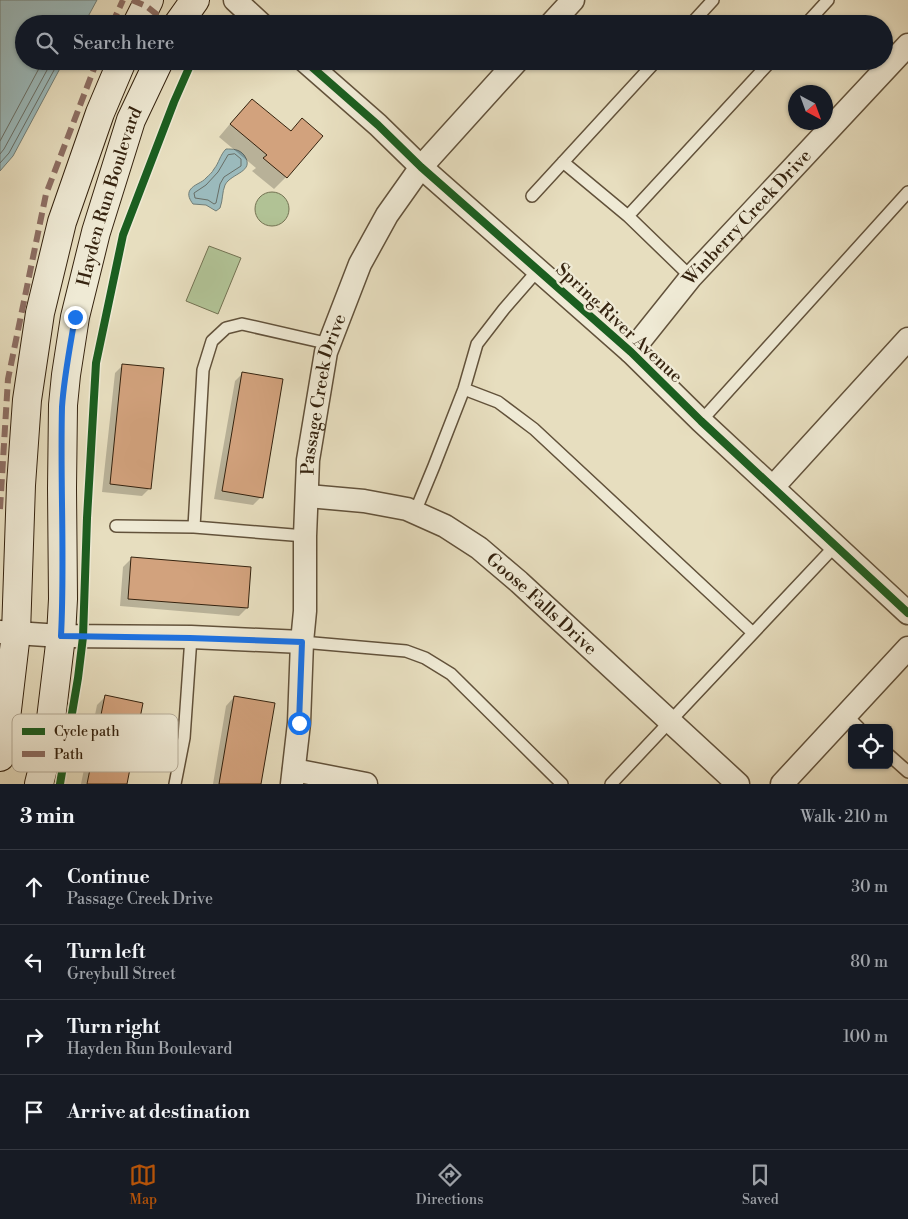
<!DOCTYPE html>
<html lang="en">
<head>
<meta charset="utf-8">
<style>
  body { margin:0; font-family:"Libre Bodoni",serif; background:#242831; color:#f1f3f6 }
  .controls { position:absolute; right:15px; bottom:15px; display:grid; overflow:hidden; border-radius:8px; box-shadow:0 1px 4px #0004 }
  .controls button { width:45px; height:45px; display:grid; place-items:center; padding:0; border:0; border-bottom:1px solid #363941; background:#171b24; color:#f1f3f6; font:25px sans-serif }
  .compass { position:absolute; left:788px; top:85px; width:45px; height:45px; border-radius:50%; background:#171b24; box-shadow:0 1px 4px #0004; rotate:139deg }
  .stop { position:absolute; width:15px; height:15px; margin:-11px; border:4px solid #1a73e8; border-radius:50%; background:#fff }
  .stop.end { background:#1a73e8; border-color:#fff; box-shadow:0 1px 5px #0008 }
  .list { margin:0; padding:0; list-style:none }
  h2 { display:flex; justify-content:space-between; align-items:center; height:65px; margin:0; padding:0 20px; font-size:21px }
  h2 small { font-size:16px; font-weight:400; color:#9ea1a6 }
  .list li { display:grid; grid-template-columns:32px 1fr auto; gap:15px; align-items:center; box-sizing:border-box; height:75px; padding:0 20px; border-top:1px solid #363941 }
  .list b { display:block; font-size:19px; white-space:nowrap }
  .list p { margin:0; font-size:16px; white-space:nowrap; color:#9ea1a6 }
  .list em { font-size:16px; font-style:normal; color:#9ea1a6 }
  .icon { flex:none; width:28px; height:28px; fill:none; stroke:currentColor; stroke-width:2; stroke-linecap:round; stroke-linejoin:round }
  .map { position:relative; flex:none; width:908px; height:784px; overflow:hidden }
  .search { position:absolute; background:#171b24; box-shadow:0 1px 4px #0004; left:15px; right:15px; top:15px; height:55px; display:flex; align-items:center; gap:12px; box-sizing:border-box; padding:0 18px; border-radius:28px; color:#9ea1a6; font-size:19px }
  .sheet { height:365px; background:#171b24 }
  nav { display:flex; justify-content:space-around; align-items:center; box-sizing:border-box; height:70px; border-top:1px solid #363941; background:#171b24; font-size:14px; color:#9ea1a6 }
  nav a { display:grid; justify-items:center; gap:2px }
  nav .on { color:#b45309 }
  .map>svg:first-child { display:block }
  .green { fill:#b1c295; stroke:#737252 }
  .water { fill:#9bbabc; stroke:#727e77 }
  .shadow { fill:#0003 }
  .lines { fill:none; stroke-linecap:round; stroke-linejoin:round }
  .shore { stroke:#686e66; stroke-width:1 }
  .building { fill:#d2a27d; stroke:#35230f }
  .lane-casing { stroke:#62523b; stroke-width:14 }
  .street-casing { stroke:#62523b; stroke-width:25 }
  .secondary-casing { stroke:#35230f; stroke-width:30 }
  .lane { stroke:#efead5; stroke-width:11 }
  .street { stroke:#efead5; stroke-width:22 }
  .secondary { stroke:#efead5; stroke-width:28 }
  .quiet { stroke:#8d6e63; stroke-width:6; stroke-dasharray:12 6; stroke-linecap:butt }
  .cycleway-casing { stroke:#efead5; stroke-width:11 }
  .cycleway { stroke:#1b5e20; stroke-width:8 }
  .route { stroke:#1a73e8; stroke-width:6 }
  .labels { text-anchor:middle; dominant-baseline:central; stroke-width:4.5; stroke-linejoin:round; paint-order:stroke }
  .street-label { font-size:18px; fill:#35230f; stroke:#efead5 }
  .key { fill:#efead5; stroke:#b7ae9a; stroke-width:1 }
  .key-label { font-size:14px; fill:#35230f }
</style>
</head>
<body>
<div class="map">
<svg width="908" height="784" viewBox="0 0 908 784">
  <rect width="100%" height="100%" fill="#e7debf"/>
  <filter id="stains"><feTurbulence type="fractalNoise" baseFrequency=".004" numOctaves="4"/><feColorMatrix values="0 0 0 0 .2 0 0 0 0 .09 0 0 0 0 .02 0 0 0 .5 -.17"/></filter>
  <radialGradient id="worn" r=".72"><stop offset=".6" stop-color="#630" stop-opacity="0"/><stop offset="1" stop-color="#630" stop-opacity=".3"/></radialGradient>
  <!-- green -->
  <path class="green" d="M255 209a17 17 0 1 1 34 0a17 17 0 1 1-34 0Z
    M209 246 241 258 218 314 186 301Z"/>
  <!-- water -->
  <path class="water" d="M0 0H97L84 24H24V61H64L13 156 0 171Z
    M226 149C233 149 239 149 244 155 256 172 231 173 225 185 222 192 223 200 220 208L216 211 206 205 193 204C190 200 187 195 190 190 194 184 202 183 206 178 209 175 212 173 214 169 219 163 220 155 226 149Z"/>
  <!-- shadow -->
  <path class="shadow" d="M240 112 286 177 274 189 252 171 256 168 219 137Z
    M123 365 150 488 142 496 102 492 115 373Z
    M243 373 261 497 253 505 214 499 235 381Z
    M131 559 247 608 239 616 120 606 123 567Z
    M105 697 126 784H81L97 705Z
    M234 697 260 784H213L226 706Z"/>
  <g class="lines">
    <!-- shore -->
    <path class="shore" d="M0 141 43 61
      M0 154 4 149 52 61
      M235 154 241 159V166L224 177 220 184 216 203 214 204 208 200 195 198 194 193 206 185 218 172 228 155Z
      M0 163 9 153 59 61"/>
  </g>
  <!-- building -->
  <path class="building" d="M252 99 291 131 302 118 323 136 287 178 263 158 267 155 230 124Z
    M122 364 164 368 151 489 110 484Z
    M242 372 283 379 263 498 222 491Z
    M131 557 251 567 248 608 128 599Z
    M105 695 143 703 127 784H87Z
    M234 696 275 703 261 784H219Z"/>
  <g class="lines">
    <!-- lane casing -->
    <g class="lane-casing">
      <path id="lane" d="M691 24 713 0
        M806 24 828 0
        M563 162 628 216 691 277
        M532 196 656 61
        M628 216 771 61
        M464 389 498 402 534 429 753 633
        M701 421 908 192
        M415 512 434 466 464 389 477 344 504 309 538 270
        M116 526 194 527 305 536
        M194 527 203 370 212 341 226 328 242 324 330 344
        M302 642 406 651 425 658 451 674 562 784
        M846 715 859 728
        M889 755 908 772
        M175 784 184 738 191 637
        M611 784 835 546"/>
    </g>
    <!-- street casing -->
    <g class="street-casing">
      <g id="street">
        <path d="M235 0 261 24"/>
        <path d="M551 24 573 0"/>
        <path d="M305 61 378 125 421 167 631 352 701 421 908 613"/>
        <path id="s1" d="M631 352 691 277 908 45"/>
        <path d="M773 487 908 339"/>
        <path id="s2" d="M308 496 364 501 407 509 445 526 479 548 519 582 738 784"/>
        <path d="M0 632 61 636 191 637 302 642"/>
        <path d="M294 770 366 784"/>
        <path id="s3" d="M292 784 299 723 302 642 305 611V536L308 460 326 352 360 264 387 215 421 167 517 61"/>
        <path d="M782 784 908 648"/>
      </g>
    </g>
    <!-- secondary casing -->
    <g class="secondary-casing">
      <g id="secondary">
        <path d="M137 24 149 0"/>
        <path d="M178 24 195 0"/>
        <path d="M0 757 3 744 16 633 21 485 27 400 40 313 62 222 100 113 122 61"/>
        <path id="s4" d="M39 784 47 752 61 636 63 599 62 488 63 405 66 375 75 317 96 232 131 120 159 61"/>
      </g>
    </g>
    <!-- lane -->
    <use href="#lane" class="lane"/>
    <!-- street -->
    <use href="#street" class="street"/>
    <!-- secondary -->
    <use href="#secondary" class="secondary"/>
    <!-- quiet -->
    <path class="quiet" d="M132 0 146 6 169 24
      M112 24 123 0
      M0 509 8 379 46 194 97 61"/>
    <!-- cycleway casing -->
    <g class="cycleway-casing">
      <path id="cycleway" d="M305 61 378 125 421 167 631 352 701 421 908 613
        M60 784 78 678 83 637 87 518 96 363 123 235 174 102 192 61"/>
    </g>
    <!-- cycleway -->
    <use href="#cycleway" class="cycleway"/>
  </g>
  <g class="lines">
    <!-- route -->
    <path class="route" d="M75 317C70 347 64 377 62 407 60 484 65 560 61 636L190 638 302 642 299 723"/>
  </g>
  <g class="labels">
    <!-- street labels -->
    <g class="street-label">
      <text stroke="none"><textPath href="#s4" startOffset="595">Hayden Run Boulevard</textPath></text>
      <text stroke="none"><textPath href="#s1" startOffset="178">Winberry Creek Drive</textPath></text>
      <text transform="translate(619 323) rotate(43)">Spring River Avenue</text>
      <text stroke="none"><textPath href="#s3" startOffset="392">Passage Creek Drive</textPath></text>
      <text stroke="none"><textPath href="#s2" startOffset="266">Goose Falls Drive</textPath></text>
    </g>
  </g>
  <!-- legend -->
  <rect x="12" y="714" width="166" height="58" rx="8" class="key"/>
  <rect x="22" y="728" width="23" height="7" fill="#1b5e20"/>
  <rect x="22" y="751" width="23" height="6" fill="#8d6e63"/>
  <g class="key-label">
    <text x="54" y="736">Cycle path</text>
    <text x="54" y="759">Path</text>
  </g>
  <rect width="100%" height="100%" filter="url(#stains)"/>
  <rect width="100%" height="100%" fill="url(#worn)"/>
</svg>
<div class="controls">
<button><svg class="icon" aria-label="locate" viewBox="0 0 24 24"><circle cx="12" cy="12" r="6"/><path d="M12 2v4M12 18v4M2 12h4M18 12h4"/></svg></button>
</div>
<svg class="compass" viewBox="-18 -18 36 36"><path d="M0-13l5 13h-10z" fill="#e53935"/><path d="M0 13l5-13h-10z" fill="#9ea1a6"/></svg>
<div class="stop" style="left:299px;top:723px"></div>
<div class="stop end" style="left:75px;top:317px"></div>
<div class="search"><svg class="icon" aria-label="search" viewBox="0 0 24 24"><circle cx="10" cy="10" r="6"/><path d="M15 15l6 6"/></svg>Search here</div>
</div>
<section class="sheet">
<h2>3 min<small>Walk · 210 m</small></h2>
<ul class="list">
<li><svg class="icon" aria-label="ahead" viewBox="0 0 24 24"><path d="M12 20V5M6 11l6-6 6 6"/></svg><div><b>Continue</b><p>Passage Creek Drive</p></div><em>30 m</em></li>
<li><svg class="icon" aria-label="left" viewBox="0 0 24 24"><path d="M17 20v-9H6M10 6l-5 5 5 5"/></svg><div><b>Turn left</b><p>Greybull Street</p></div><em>80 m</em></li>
<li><svg class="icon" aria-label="right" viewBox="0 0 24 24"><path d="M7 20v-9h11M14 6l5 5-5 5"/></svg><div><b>Turn right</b><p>Hayden Run Boulevard</p></div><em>100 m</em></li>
<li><svg class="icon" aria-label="arrive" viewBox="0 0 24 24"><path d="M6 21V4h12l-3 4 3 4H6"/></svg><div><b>Arrive at destination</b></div></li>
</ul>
</section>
<nav>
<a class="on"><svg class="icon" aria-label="map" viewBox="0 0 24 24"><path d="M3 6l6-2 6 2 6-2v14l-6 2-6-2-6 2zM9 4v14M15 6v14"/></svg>Map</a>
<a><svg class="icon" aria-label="directions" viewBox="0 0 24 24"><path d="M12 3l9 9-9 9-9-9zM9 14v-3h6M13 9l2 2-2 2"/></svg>Directions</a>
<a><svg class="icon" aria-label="saved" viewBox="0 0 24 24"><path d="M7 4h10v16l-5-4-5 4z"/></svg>Saved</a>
</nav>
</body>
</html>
